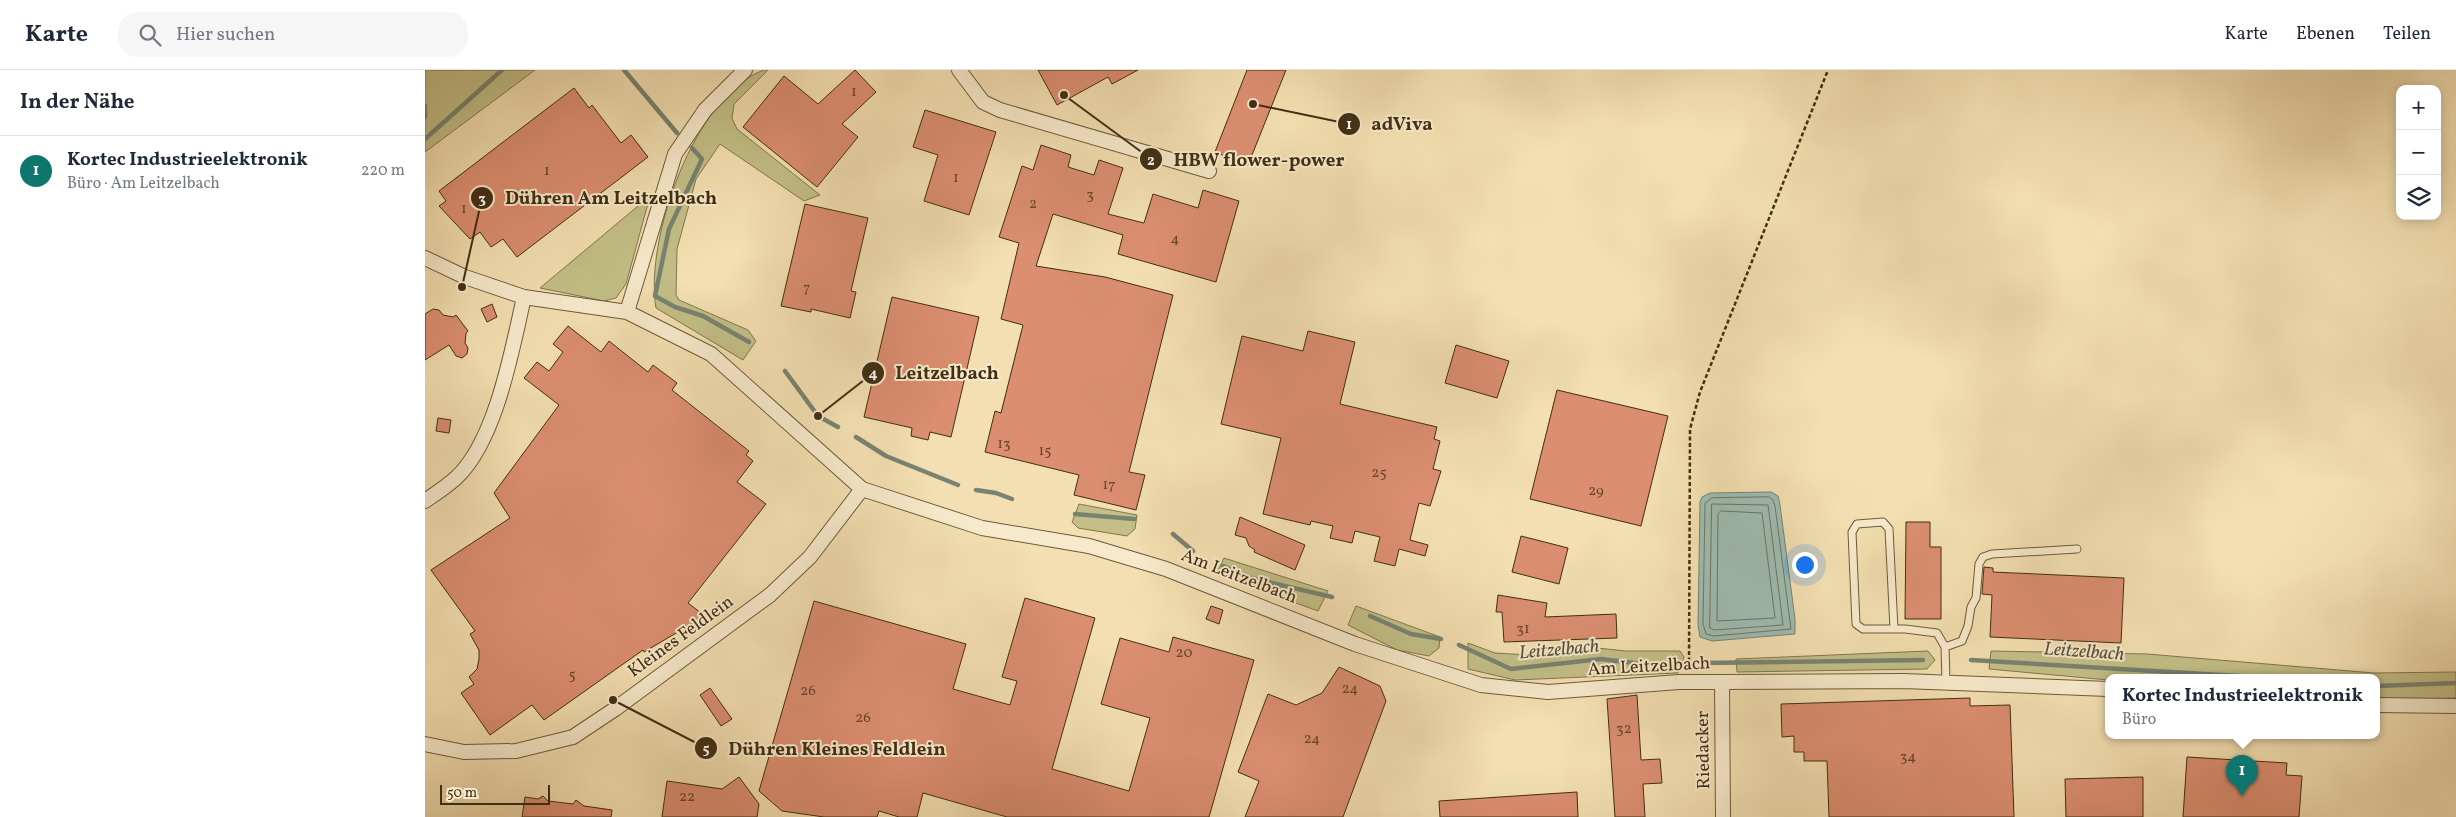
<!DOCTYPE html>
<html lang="de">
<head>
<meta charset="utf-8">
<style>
  body { margin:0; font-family:Vollkorn,serif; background:#f6f6f7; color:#1f2937 }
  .controls { position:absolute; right:15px; top:15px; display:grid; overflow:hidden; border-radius:10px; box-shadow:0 2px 12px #0003 }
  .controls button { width:45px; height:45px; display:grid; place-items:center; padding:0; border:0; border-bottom:1px solid #e0e1e3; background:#fff; color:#1f2937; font:25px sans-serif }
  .scale { position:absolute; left:15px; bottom:12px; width:110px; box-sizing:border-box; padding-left:5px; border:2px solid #412e13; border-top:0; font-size:14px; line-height:18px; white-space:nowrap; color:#412e13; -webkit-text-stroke:4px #f7eacc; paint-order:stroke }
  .you { position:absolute; left:1379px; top:494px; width:18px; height:18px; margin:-12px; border:4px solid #fff; border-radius:50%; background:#1a73e8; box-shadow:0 0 0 8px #1a73e833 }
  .badge { display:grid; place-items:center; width:32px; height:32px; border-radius:50%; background:#0f766e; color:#fff; font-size:16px; font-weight:700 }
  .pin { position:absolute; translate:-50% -41px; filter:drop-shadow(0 1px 2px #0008) }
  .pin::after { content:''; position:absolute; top:26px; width:18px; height:15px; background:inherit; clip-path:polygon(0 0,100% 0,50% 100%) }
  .popup { position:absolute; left:1680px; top:604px; width:275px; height:65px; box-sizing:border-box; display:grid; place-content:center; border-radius:10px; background:#fff; filter:drop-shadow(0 1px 4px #0005); font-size:16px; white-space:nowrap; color:#747a83 }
  .popup b { font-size:19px; color:#1f2937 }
  .popup::after { content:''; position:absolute; left:50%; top:100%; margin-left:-10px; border:10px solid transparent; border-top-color:#fff }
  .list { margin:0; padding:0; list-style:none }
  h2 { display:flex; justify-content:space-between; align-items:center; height:65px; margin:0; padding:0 20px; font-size:21px }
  h2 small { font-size:16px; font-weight:400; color:#747a83 }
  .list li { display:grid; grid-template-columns:32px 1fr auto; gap:15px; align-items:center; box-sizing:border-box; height:70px; padding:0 20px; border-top:1px solid #e0e1e3 }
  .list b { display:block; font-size:19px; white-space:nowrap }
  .list p { margin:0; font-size:16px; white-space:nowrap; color:#747a83 }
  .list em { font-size:16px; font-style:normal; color:#747a83 }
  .icon { flex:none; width:28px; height:28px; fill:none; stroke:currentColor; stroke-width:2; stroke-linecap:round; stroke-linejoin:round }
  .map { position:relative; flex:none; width:2031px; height:747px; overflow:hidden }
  header { display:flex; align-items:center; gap:30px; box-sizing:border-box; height:70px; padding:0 25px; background:#fff; border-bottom:1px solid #e0e1e3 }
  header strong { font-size:24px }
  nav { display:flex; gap:28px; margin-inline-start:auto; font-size:18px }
  .search { width:350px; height:45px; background:#f6f6f7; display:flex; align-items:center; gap:12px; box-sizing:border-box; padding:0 18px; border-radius:20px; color:#747a83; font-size:19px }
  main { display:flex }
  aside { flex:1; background:#fff }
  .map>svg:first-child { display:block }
  .green { fill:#c3bf86; stroke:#82764c }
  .water { fill:#9dbcb2; stroke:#788372 }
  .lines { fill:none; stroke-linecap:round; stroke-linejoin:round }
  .shore { stroke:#6f7562; stroke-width:1 }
  .stream { stroke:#788372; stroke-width:4.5 }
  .building { fill:#db8e70; stroke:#412e13 }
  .lane-casing { stroke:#6e5a3a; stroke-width:9 }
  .street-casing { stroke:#6e5a3a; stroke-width:16 }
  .path { stroke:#412e13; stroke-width:2.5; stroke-dasharray:4 2.5; stroke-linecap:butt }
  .lane { stroke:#f7eacc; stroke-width:7 }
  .street { stroke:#f7eacc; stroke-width:14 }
  .labels { text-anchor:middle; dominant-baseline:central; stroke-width:4; stroke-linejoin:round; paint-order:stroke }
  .number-label { font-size:15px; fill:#68462a }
  .street-label { font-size:18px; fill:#412e13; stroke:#f7eacc }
  .water-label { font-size:19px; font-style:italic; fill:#58523b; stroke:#f7eacc }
  .leader { fill:none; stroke:#412e13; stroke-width:2 }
  .callout-dot { fill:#412e13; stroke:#f7eacc; stroke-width:2 }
  .mark-label { font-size:15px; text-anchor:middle; font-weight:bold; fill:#fff }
  .callout-label { font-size:19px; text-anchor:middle; font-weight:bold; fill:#412e13; stroke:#f7eacc; stroke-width:4; stroke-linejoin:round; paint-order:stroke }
</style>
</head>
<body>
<header>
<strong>Karte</strong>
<div class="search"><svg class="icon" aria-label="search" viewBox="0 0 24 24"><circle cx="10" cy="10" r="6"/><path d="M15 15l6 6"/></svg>Hier suchen</div>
<nav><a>Karte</a><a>Ebenen</a><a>Teilen</a></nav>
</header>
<main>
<aside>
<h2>In der Nähe<small></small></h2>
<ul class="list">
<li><span class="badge">1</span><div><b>Kortec Industrieelektronik</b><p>Büro · Am Leitzelbach</p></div><em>220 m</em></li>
</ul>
</aside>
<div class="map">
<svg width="2031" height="747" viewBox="0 0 2031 747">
  <rect width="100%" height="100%" fill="#f3dfb1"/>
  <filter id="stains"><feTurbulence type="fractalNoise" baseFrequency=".004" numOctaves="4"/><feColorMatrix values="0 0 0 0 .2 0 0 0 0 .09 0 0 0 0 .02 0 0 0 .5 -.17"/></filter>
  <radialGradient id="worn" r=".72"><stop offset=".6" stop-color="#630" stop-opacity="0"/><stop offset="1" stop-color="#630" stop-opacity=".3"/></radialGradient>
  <!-- green -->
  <path class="green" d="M0 0H110L0 82Z
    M339 0H343L309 34 307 48 312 59 395 125 379 131 295 74 271 109 252 179 251 225 254 230 323 260 331 271 318 290 231 238C219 170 270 24 339 0Z
    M225 126 201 214 191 228 179 231 115 218Z
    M654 434 712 445 710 459 702 466 653 458 647 452Z
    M799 488 903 521 893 541 791 504Z
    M931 536 1015 567 1014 578 1004 586 972 580 923 555Z
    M1043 573 1070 583 1104 585 1162 577 1201 581H1255L1259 587 1253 603 1090 610 1043 599Z
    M1503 581 1510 590 1502 599 1312 602 1311 589Z
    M1566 581 1722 584 1949 603 2031 602V628L1951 630V607H1683V610L1564 599Z"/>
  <!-- water -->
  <path class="water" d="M1346 422 1353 426 1355 435 1370 549V564L1287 571 1275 567 1273 555 1275 432 1277 427 1285 423Z"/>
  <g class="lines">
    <!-- shore -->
    <path class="shore" d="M1344 427 1348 430 1350 436 1366 559 1289 566 1281 564 1278 554 1280 433 1287 428Z
      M1287 434 1343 435 1358 555 1289 560 1285 558Z
      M1296 441 1337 443 1350 548 1292 551 1293 444Z"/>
    <!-- stream -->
    <path class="stream" d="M199 0 252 63
      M0 36V47
      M0 69 77 0
      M267 78 277 89 244 159 230 226 250 237 278 246 324 272
      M360 301 393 346 413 357
      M431 367 461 386 533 415
      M551 420 571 423 587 429
      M650 444 709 449
      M748 464 768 481
      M798 496 826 508 907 527
      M945 546 986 564 1016 569
      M1034 575 1086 599 1176 589 1242 597
      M1546 590 1830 607
      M1278 593 1498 590
      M1951 616 2031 613"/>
  </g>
  <!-- building -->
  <path class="building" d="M430 0 451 22 417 54 433 67 392 117 318 57 359 6 393 34Z
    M613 0H713L687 14 683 7 632 35Z
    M822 0H861L823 95 813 91 811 94 799 89 800 86 790 82Z
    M149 18 164 38 167 35 196 73 206 65 223 87 92 187 78 169 66 177 55 162 45 169 14 136 21 131 14 121Z
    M500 40 571 62 544 145 499 131 513 85 488 77Z
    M616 75 646 85 643 97 669 105 674 90 698 98 683 144 719 153 728 124 773 138 778 120 814 131 791 212 693 184 698 165 628 144 611 196 680 207 748 225 704 402 720 405 711 440 649 425 654 405 560 382 570 341 576 343 598 255 576 249 594 173 574 167 597 96 608 100Z
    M380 134 443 148 426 221 431 222 425 248 386 239V242L356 236Z
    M467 227 554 247 526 367 505 362 503 370 486 366 487 358 439 347Z
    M67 234 72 247 62 252 56 239Z
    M8 239 14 240 18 245 28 247 31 245 43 261 41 263 40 273 43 278 42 284 37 288 31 286 24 275 0 290V244Z
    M143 256 176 282 184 271 223 302 228 295 252 313 247 320 324 381 321 385 328 391 312 412 341 434 263 533 280 546 219 582 218 580 119 650 107 635 65 665 36 623 49 614 44 607 52 599 54 589V580L45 564 50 561 6 500 85 448 69 423 134 335 99 308 112 292 124 301 138 282 128 274Z
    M883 261 930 272 915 334 1012 357 1009 369 1015 371 1008 399 1016 401 1005 436 994 433 985 470 1003 475 1000 486 974 479 970 496 949 491 955 467 930 461 927 473 905 468 908 456 886 451 885 455 838 444 856 368 796 354 817 266 878 281Z
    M1031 275 1084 291 1072 328 1020 313Z
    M1132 320 1243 346 1216 456 1105 429Z
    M13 348 26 350 24 363 11 361Z
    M815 447 880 475 870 500 829 482 830 480 824 476 821 468 810 465Z
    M1481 452H1505V477H1516V549H1480Z
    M1096 466 1143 478 1134 514 1087 502Z
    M1559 497 1568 498V502L1699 508 1696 573 1565 567 1567 525 1557 524Z
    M1073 525 1122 533 1120 547 1191 544 1192 568 1079 572 1077 542H1071Z
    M600 528 670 548 627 699 704 721 725 648 676 634 695 568 744 582 748 567 829 590 784 747H582L498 723 492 747H474L454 741 452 747H399L357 741 334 721 389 531 541 574 528 619 585 635 592 611 577 607Z
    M786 536 798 540 794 554 781 549Z
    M914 597 955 616 961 631 918 747H820L834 711 813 702 843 624 871 635 897 623Z
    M285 618 307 649 296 656 275 625Z
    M1212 625 1216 690 1235 689 1237 713 1218 714 1220 747H1190L1182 629Z
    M1545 628V636L1585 635 1589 747H1404L1402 691H1379V682H1369V666L1357 667 1356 634Z
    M1762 687 1862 693 1861 705 1877 706 1874 747H1758Z
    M314 707 334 734 332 747H237L242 711 297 719Z
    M1718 707V747H1641L1640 709Z
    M1152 722 1153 747H1015L1014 731Z
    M118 726 123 731 148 734 151 730 159 736 187 740 186 747H97L100 727 113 729Z"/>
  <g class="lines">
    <!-- lane casing -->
    <g class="lane-casing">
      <path id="lane" d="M1469 559 1464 459 1458 452 1432 454 1427 462 1431 554 1438 559H1480L1512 563 1520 577 1521 612
        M1520 577 1537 571 1543 556 1546 537 1551 528 1554 494 1558 487 1567 484 1652 479"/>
    </g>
    <!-- street casing -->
    <g class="street-casing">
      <path id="street" d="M534 0 558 32 575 40 784 101
        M0 188 40 207 99 227 202 242 286 284 437 419 557 458 664 476 741 499 930 574 1056 615 1123 622 1254 612H1297L1478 611 1683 619
        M202 242 250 84 280 40 320 0
        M0 431C10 424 21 417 31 408 71 371 87 280 99 227
        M1297 612 1298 747
        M1951 635 2031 636
        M0 674 39 682 91 681 148 667 190 639 345 525 385 487 437 419"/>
    </g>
    <!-- path -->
    <path class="path" d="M1264 598 1265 359 1275 322 1403 0"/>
    <!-- lane -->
    <use href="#lane" class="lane"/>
    <!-- street -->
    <use href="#street" class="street"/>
  </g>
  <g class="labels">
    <!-- number labels -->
    <g class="number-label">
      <text x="429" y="22">1</text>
      <text x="122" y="101">1</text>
      <text x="531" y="108">1</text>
      <text x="665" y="125">3</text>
      <text x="608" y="134">2</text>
      <text x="39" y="139">1</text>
      <text x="750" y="169">4</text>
      <text x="382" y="218">7</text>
      <text x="579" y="374">13</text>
      <text x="620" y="381">15</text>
      <text x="954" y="403">25</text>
      <text x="684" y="415">17</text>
      <text x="1171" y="421">29</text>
      <text x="1098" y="559">31</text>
      <text x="759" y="583">20</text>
      <text x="147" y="605">5</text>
      <text x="925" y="619">24</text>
      <text x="383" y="621">26</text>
      <text x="438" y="648">26</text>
      <text x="1199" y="659">32</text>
      <text x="887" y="669">24</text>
      <text x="1483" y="687">34</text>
      <text x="262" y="727">22</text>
    </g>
    <!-- street labels -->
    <g class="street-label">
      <text transform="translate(814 507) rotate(21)">Am Leitzelbach</text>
      <text transform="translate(256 567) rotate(-36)">Kleines Feldlein</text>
      <text transform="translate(1224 597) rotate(-3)">Am Leitzelbach</text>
      <text transform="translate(1279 680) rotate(-91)">Riedacker</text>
    </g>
    <!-- water labels -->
    <g class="water-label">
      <text transform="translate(1134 580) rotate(-5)">Leitzelbach</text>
      <text transform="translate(1659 582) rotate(4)">Leitzelbach</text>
    </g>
  </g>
  <!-- callouts -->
  <path class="leader" d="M828 34L924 54M639 25L726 89M37 217L57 128M393 346L448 303M188 630L281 678"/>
  <g class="callout-dot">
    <circle cx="828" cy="34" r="5"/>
    <circle cx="639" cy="25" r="5"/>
    <circle cx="37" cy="217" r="5"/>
    <circle cx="393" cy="346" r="5"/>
    <circle cx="188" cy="630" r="5"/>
    <circle cx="924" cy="54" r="12"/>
    <circle cx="726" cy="89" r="12"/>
    <circle cx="57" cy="128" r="12"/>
    <circle cx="448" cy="303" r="12"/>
    <circle cx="281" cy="678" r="12"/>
  </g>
  <g class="mark-label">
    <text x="924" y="59">1</text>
    <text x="726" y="95">2</text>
    <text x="57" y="133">3</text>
    <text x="448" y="308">4</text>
    <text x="281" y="683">5</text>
  </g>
  <g class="callout-label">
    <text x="977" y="60">adViva</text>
    <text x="834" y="96">HBW flower-power</text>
    <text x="186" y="134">Dühren Am Leitzelbach</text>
    <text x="522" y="309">Leitzelbach</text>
    <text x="412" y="685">Dühren Kleines Feldlein</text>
  </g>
  <rect width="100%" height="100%" filter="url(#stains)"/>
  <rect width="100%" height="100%" fill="url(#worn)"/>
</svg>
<div class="controls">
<button>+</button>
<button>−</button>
<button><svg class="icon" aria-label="layers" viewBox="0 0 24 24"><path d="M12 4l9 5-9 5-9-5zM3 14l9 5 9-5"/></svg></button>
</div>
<div class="scale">50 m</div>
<div class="you"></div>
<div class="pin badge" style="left:1817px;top:726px">1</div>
<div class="popup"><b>Kortec Industrieelektronik</b>Büro</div>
</div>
</main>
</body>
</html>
